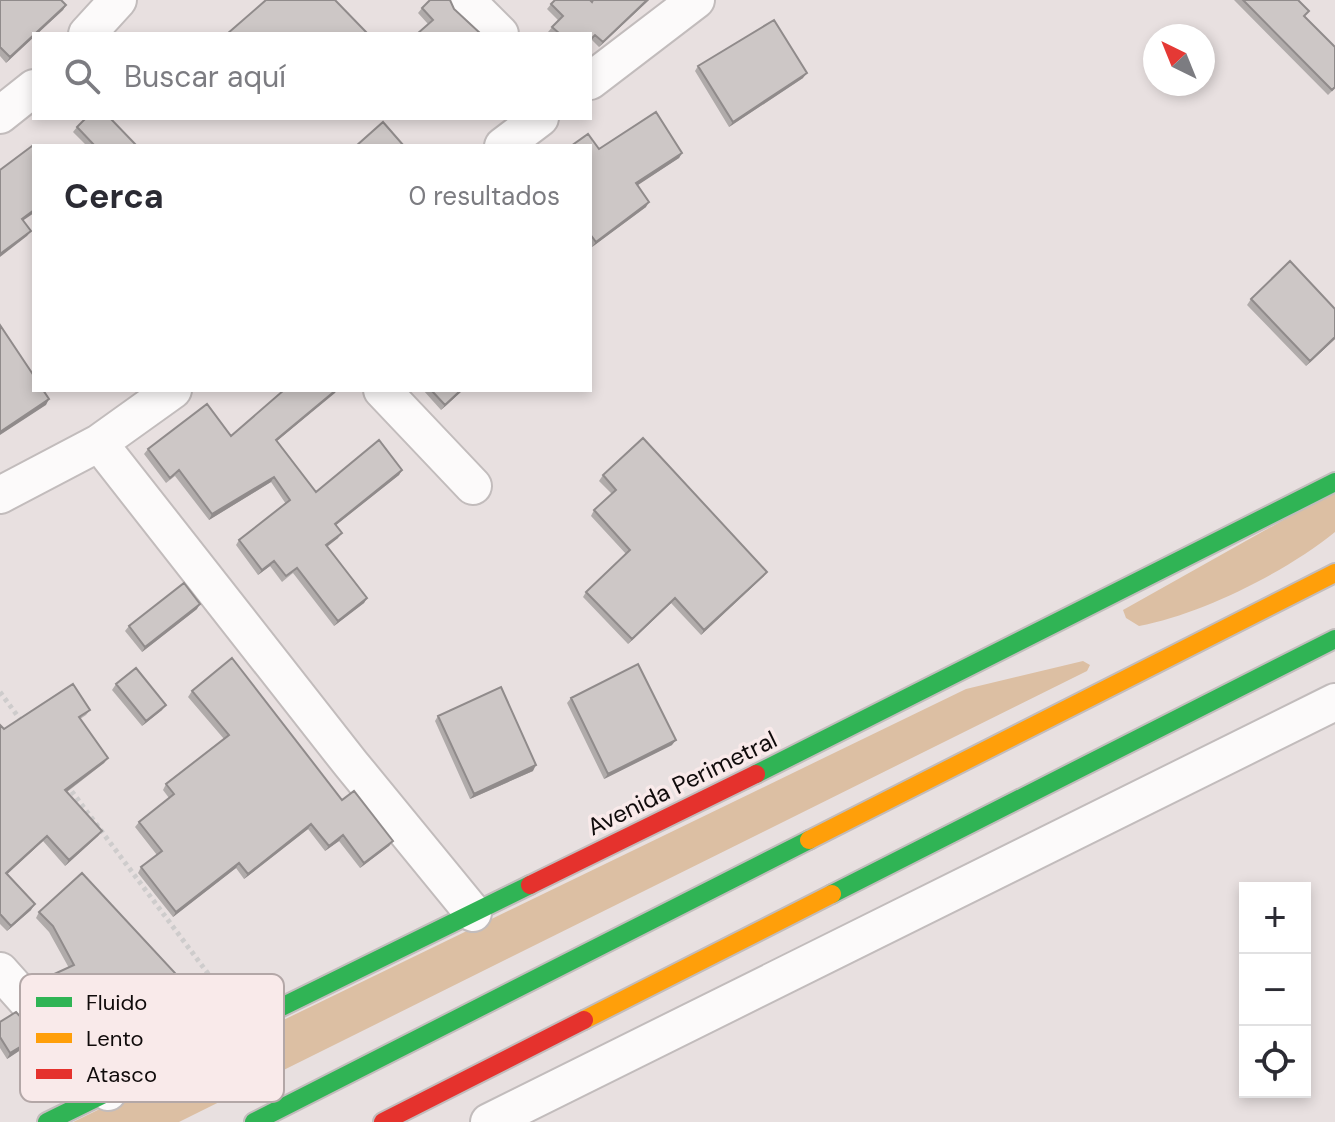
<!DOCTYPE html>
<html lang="es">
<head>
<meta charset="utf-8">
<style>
  body { margin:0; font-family:"DM Sans",sans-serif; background:#f7f7f7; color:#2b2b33 }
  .controls { position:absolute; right:24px; bottom:24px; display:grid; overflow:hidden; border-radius:0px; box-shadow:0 4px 12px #0003 }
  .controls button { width:72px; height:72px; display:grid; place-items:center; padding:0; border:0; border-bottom:2px solid #e1e1e2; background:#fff; color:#2b2b33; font:40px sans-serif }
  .compass { position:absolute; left:1143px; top:24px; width:72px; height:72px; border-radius:50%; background:#fff; box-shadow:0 4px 12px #0003; rotate:317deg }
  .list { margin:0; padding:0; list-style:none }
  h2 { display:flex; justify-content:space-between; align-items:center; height:104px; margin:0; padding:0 32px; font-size:34px }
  h2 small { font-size:26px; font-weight:400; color:#7c7c81 }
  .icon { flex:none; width:44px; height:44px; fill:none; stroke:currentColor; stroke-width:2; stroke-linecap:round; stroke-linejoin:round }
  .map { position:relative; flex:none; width:1335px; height:1122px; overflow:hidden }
  .search { position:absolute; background:#fff; box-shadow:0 4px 12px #0003; left:32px; top:32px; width:560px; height:88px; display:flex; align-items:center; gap:20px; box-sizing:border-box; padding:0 28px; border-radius:0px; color:#7c7c81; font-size:30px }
  .panel { position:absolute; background:#fff; box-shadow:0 4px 12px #0003; left:32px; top:144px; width:560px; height:248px; border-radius:0px }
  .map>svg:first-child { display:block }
  .green { fill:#dcbfa3 }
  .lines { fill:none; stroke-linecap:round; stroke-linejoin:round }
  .street-casing { stroke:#c2bcbc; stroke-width:40 }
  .fast-casing { stroke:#c2bcbc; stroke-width:22 }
  .slow-casing { stroke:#c2bcbc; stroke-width:22 }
  .jam-casing { stroke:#c2bcbc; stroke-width:22 }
  .path { stroke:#cecccc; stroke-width:5; stroke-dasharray:4 4; stroke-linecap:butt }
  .street { stroke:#fcfafa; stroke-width:36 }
  .fast { stroke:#30b455; stroke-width:18 }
  .slow { stroke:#ff9f0a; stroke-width:18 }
  .jam { stroke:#e5322d; stroke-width:18 }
  .wall { fill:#b0abaa }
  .shaded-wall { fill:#908b8b }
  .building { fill:#cdc7c6; stroke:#908b8b; stroke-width:2 }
  .labels { text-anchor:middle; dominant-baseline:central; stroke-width:7; stroke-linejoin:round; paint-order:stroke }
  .street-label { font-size:24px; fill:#100b0b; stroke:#f9eaea }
  .key { fill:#f9eaea; stroke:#b3a7a7; stroke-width:2 }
  .key-label { font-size:22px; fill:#100b0b }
</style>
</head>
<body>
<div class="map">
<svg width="1335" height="1122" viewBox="0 0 1335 1122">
  <rect width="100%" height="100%" fill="#e8e0e0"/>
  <!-- green -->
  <path class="green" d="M1335 491V532C1286 572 1202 614 1139 626L1126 618 1123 610Z
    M1083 661 1090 665 1087 671 179 1122H73L966 689Z"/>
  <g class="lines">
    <!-- street casing -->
    <g class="street-casing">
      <path id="street" d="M466 0 500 34
        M87 34 118 0
        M590 81 696 0
        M0 115 34 88
        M503 146 540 118
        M382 390 473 486
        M99 443 351 764 473 913
        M0 495 99 443 173 390
        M0 971 108 1092
        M489 1122 1335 702"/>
    </g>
    <!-- fast casing -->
    <g class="fast-casing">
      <path id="fast" d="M756 774 1335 482
        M832 894 1335 639
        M47 1122 530 885
        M254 1122 809 840"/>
    </g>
    <!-- slow casing -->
    <g class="slow-casing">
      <path id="slow" d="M809 840 1335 573
        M584 1020 832 894"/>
    </g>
    <!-- jam casing -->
    <g class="jam-casing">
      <path id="jam" d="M530 885 756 774
        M383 1122 584 1020"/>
    </g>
    <!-- path -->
    <path class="path" d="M0 692 22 722
      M67 785 224 995"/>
    <!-- street -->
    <use href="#street" class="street"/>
    <!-- fast -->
    <use href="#fast" class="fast"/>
    <!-- slow -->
    <use href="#slow" class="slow"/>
    <!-- jam -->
    <use href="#jam" class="jam"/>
  </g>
  <!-- wall -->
  <path class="wall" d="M0 0 66 5 63 10 37 34H34L6 63 0 56Z
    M450 0 428 24 418 13 422 8Z
    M593 0H649L599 47 592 40 590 42V34H551L548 32 558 20 547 9 551 4 592 2Z
    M1234 0H1298L1305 17 1335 47V88L1328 95Z
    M698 66 803 78 729 127 695 71Z
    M77 127 137 146H87L73 132Z
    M590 146 599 149 682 153 679 158 637 185 646 207 592 247 590 244Z
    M1251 299 1335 309V339L1306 366 1247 305Z
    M284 390H337L277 441 316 492 402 470 399 475 336 525 338 538 327 547 367 598 364 603 334 626 293 573 282 582 270 566 258 575 236 545 239 540 286 504 271 482 209 520 175 476 166 483 144 454 148 449 231 436Z
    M423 390H463L441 410Z
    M603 475 767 572 763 577 701 635 671 603 628 644 583 597 586 592 626 554 591 516 594 510 612 494 599 481Z
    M197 609 142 652 125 631 129 626Z
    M116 684 162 710 142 726 112 690Z
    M192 691 342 800 393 841 389 846 360 868 339 841 325 851 308 829 244 879 236 868 173 917 138 873 141 867 157 855 135 827 139 822 169 798 163 790 166 784 224 739 188 697Z
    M571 698 672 745 604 779 567 703Z
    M90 710 86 715 80 719 108 758 104 763 67 792 102 831 98 836 65 866 43 841 7 874 31 910 7 931 0 924V725L4 729Z
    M438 716 533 771 470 799 435 721Z
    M39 912 171 979 156 989 161 1009 89 1040 78 1020 74 1022 48 994 52 988 49 981 52 975 69 968 49 932 36 918Z
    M0 1022 38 1036 34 1041 7 1059 0 1048Z"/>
  <!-- shaded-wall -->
  <path class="shaded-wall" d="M647 0H649L599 47 603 42Z
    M66 5 63 10 37 34H35Z
    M34 35V37L6 63 10 57Z
    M807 73 803 78 729 127 733 122Z
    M682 153 679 158 632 189 636 183Z
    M649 202 646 207 592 247 596 242Z
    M34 210V213L18 224 22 219Z
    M31 231 27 236 0 257V254Z
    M1335 337V339L1306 366 1310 361Z
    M336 390H337L335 393 272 445 276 440Z
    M461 390H463L441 410 445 405Z
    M49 399 46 405 0 435V432Z
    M402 470 399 475 331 529 335 524Z
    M274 477 271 482 209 520 212 514Z
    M342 533 338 538 322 550 326 545Z
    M274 561 270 566 258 575 262 570Z
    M767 572 763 577 701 635 704 630Z
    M367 598 364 603 334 626 338 621Z
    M675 598 671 603 628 644 632 639Z
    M200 604 197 609 142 652 145 647Z
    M166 705 162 710 142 726 146 721Z
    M676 740 672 745 604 779 608 774Z
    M108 758 104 763 62 795 65 790Z
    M536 765 533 771 470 799 474 794Z
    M311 824 308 829 244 879 248 874Z
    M102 831 98 836 65 866 69 860Z
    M343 835 339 841 325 851 329 846Z
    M47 836 43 841 2 879 6 873Z
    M393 841 389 846 360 868 364 863Z
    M239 863 236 868 173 917 176 912Z
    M35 904 31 910 7 931 11 926Z
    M175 973 171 979 152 992 155 987Z
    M164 1004 161 1009 89 1040 93 1034Z
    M38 1036 34 1041 7 1059 10 1053Z"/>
  <!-- building -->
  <path class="building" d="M0 0H61L66 5 10 57 0 47Z
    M266 0H335L368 34H227Z
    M430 0H450L454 9 481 34H417L433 20 422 8Z
    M555 0H590L592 2 593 0H647L603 42 595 35 590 40V34H560L552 27 563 16 551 4Z
    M1243 0H1298L1309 11 1304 16 1335 47V87L1332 90Z
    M774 20 807 73 733 122 698 66Z
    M656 112 682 153 636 183 649 202 596 242 590 234V146H571L588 134 599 149Z
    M86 118H110L137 146H95L77 127Z
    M383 122 404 146H356Z
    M32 146 34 148V210L22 219 31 231 0 254V170Z
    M1290 261 1335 309V337L1310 361 1251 299Z
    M0 325 34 376V390H43L49 399 0 432Z
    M284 390H336L276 440 316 492 379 440 402 470 335 524 342 533 326 545 367 598 338 621 297 568 286 576 274 561 262 570 239 540 290 500 274 477 212 514 179 470 170 478 148 449 207 404 231 436Z
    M431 390H461L445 405Z
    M643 438 767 572 704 630 675 598 632 639 586 592 630 550 594 510 616 490 603 475Z
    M184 583 200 604 145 647 129 626Z
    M232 658 342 800 354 791 393 841 364 863 343 835 329 846 311 824 248 874 239 863 176 912 141 867 162 851 139 822 174 794 166 784 229 735 192 691Z
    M638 664 676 740 608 774 571 698Z
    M136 668 166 705 146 721 116 684Z
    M73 684 90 710 79 717 108 758 65 790 102 831 69 860 47 836 6 873 35 904 11 926 0 914V725L4 729Z
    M501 687 536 765 474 794 438 716Z
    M82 873 175 973 155 987 164 1004 93 1034 82 1015 77 1017 52 988 57 985 52 975 74 965 53 926 39 912Z
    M16 1012 38 1036 10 1053 0 1037V1022Z"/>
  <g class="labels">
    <!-- street labels -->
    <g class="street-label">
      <text transform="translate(682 783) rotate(-26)">Avenida Perimetral</text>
    </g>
  </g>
  <!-- legend -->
  <rect x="20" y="974" width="264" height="128" rx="12" class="key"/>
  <rect x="36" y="997" width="36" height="10" fill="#30b455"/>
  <rect x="36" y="1033" width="36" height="10" fill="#ff9f0a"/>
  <rect x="36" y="1069" width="36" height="10" fill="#e5322d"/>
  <g class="key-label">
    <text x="86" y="1010">Fluido</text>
    <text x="86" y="1046">Lento</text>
    <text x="86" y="1082">Atasco</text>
  </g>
</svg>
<div class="controls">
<button>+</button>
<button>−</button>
<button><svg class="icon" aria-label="locate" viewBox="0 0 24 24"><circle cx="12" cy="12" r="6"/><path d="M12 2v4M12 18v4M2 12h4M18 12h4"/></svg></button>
</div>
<svg class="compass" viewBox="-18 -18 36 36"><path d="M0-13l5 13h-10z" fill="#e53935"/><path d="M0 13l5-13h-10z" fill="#7c7c81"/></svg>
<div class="search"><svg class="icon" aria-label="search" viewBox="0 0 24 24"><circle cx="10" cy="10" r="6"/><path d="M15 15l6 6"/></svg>Buscar aquí</div>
<section class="panel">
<h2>Cerca<small>0 resultados</small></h2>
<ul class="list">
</ul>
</section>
</div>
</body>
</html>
